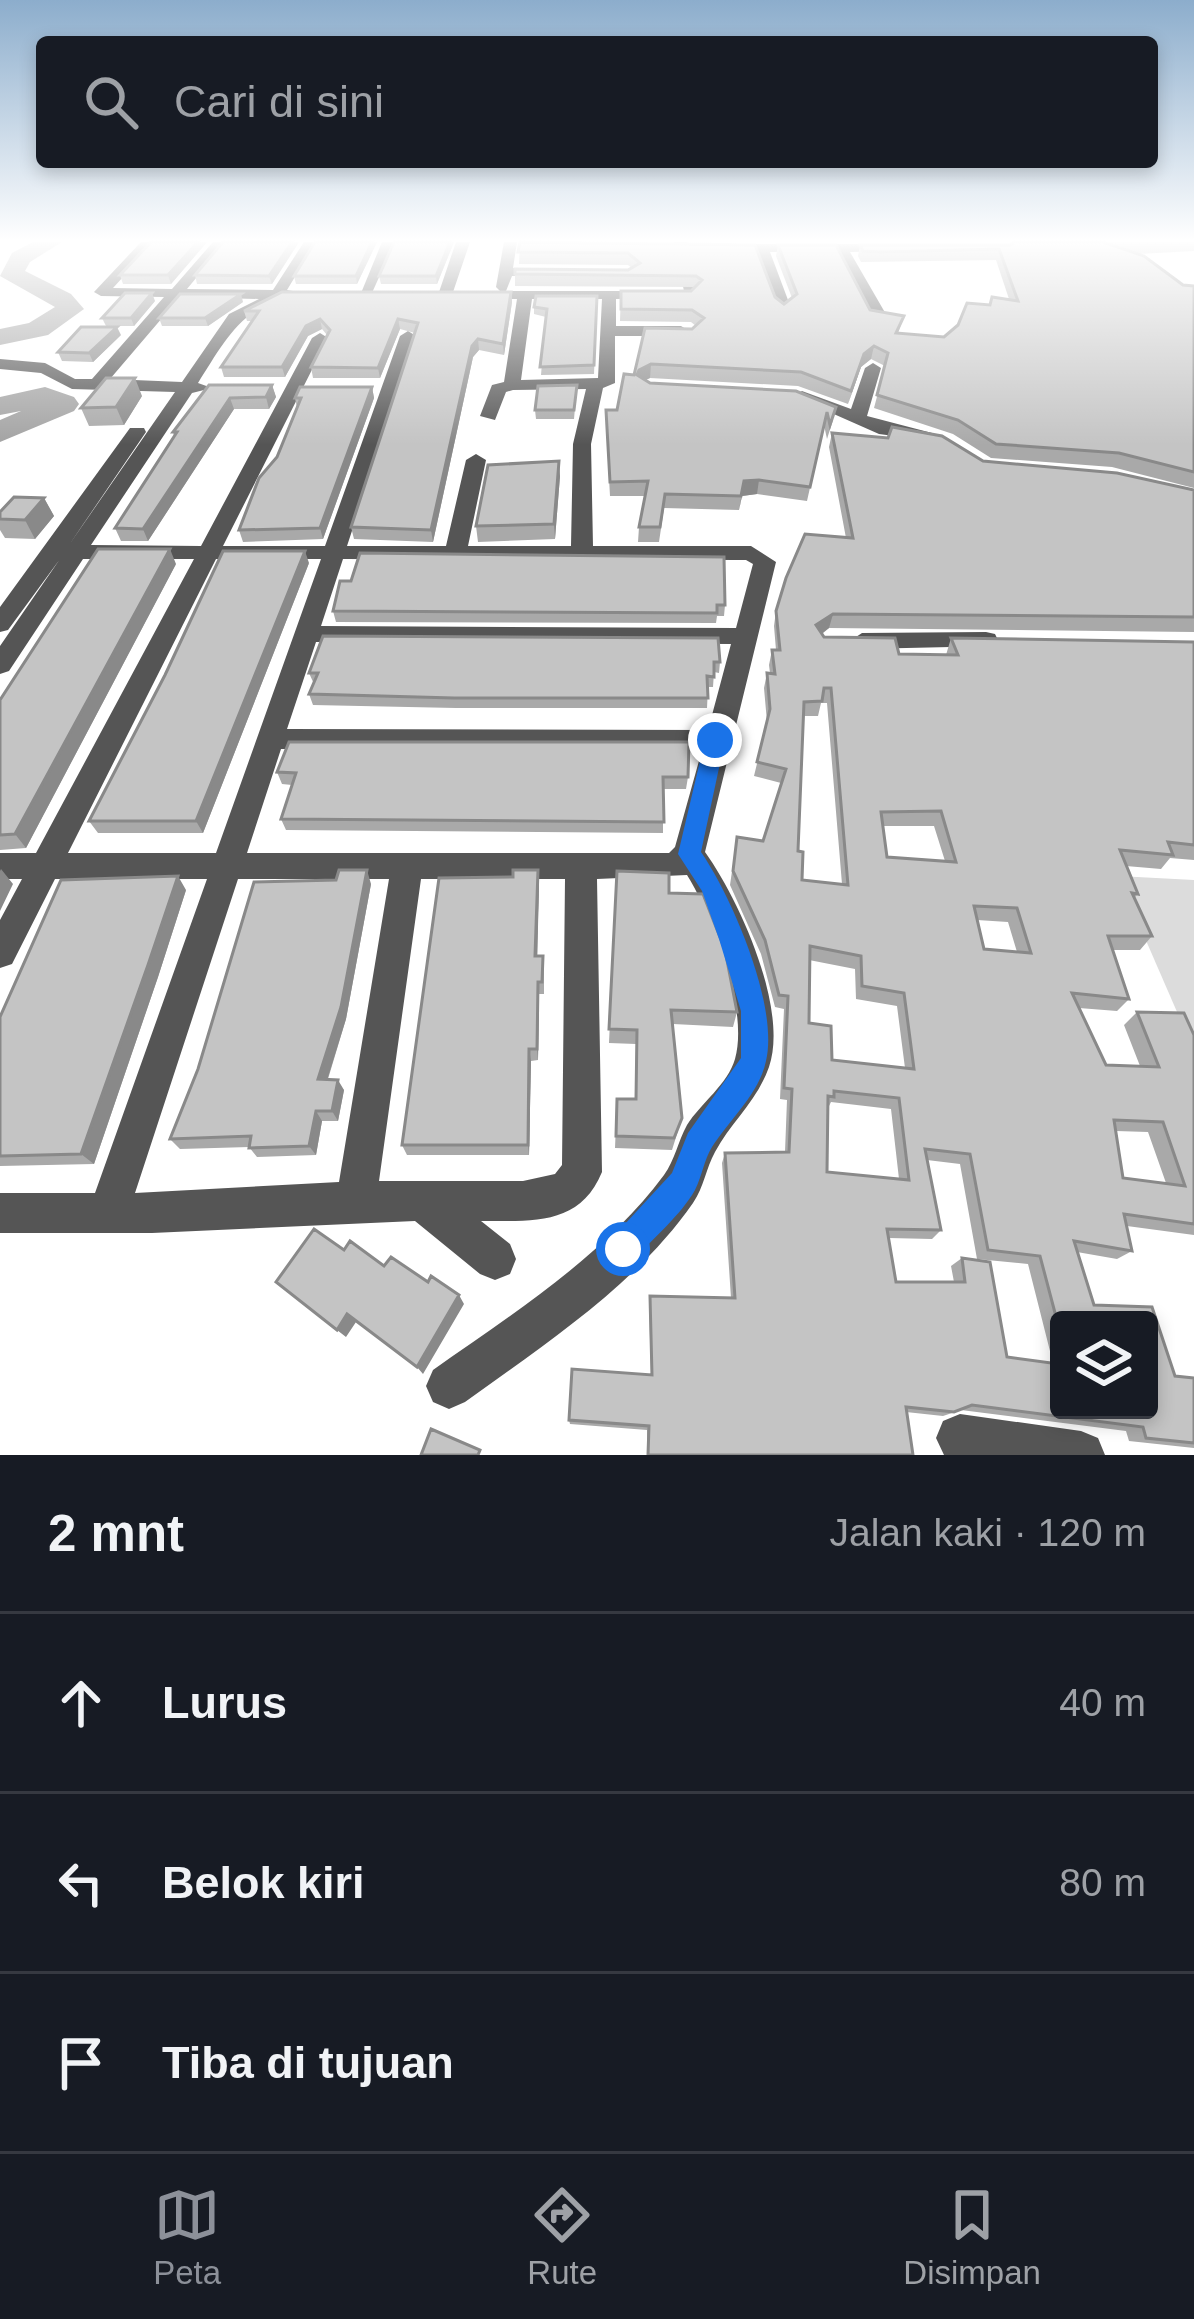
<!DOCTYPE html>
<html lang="id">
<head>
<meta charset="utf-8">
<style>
  body { margin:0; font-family:Arial,sans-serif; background:#242831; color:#f1f3f6 }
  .controls { position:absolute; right:36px; bottom:36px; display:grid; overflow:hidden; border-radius:12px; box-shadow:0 6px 18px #0003 }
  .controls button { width:108px; height:108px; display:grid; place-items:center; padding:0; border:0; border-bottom:3px solid #363941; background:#171b24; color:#f1f3f6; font:60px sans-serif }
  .stop { position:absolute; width:36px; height:36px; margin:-27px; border:9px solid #1a73e8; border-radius:50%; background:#fff }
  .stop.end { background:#1a73e8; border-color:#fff; box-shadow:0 3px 12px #0008 }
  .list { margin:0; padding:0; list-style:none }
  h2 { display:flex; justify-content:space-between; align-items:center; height:156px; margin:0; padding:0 48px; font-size:51px }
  h2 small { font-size:39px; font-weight:400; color:#9ea1a6 }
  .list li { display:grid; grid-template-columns:78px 1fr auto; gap:36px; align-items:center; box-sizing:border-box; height:180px; padding:0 48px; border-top:3px solid #363941 }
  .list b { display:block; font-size:45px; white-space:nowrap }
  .list em { font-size:39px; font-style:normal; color:#9ea1a6 }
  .icon { flex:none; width:66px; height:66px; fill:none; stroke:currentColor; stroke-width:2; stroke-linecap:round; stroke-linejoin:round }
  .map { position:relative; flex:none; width:1194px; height:1455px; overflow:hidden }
  .search { position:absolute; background:#171b24; box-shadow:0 6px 18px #0003; left:36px; right:36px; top:36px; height:132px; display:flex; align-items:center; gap:30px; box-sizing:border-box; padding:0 42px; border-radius:12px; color:#9ea1a6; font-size:45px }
  .sheet { height:696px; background:#171b24 }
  nav { display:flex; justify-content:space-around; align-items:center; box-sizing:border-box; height:168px; border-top:3px solid #363941; background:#171b24; font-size:33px; color:#9ea1a6 }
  nav a { display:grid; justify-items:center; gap:6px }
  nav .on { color:#8c9099 }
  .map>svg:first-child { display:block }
  .green { fill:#dcdcdc }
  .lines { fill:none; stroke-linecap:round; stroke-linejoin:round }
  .river { fill:#a3a3a3; fill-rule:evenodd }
  .minor { fill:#555; fill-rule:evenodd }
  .wall { fill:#a9a9a9; fill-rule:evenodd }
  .shaded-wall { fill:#898989 }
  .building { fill:#c4c4c4; stroke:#898989; stroke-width:3; fill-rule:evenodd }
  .route { fill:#1a73e8 }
</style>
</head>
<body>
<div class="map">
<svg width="1194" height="1455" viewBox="0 0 1194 1455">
  <rect width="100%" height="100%" fill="#fff"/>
  <!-- green -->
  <path class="green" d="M1118 876 1194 880V1051Z"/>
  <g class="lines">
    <!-- river -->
    <path class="river" d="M33 242H62L30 262 25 271 71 294 84 309 48 335 0 345V329L29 323 55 307 0 276 12 253Z
      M45 387 74 397 79 404 74 411 0 442V420L21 411 0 415V397Z"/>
    <!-- minor -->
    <path class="minor" d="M141 242H155L113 288 172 289 213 242H226L187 289 273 290 304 242H316L287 290 316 295C304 301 292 296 279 300 238 312 220 349 198 383L212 388 192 393 91 545 201 546 312 338 320 333 328 338 223 546H325L400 336 408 331 416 336 347 546H446L466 460 476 454 486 460 468 546H571L573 444 586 389 513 390 506 392 495 420 480 416 492 385 504 382 517 299H473L466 295 473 291H500L496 287 504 242H517L513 268H552L559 272 552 276H512L506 291H657L664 295 662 298 616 299V326H681L689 331 681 336H615V383L603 388 591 444 593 546H751L776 562 705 852C739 899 789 1009 769 1067 757 1101 731 1122 715 1152 706 1168 704 1187 693 1203 636 1285 545 1344 465 1402L449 1409 433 1402 426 1386 433 1370C514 1313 604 1256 664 1175 675 1160 678 1141 687 1125 701 1103 728 1084 735 1059 749 1009 713 917 687 875L597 879 602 1172C580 1226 532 1221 481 1221L510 1244 516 1259 510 1274 495 1280 480 1274 415 1221 152 1233H0V1193H95L207 879H55L12 964 0 968V920L22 879H0V853H36L194 559H83L9 671 0 674V646L60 559 8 630 0 632V607L130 428H144L146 432 69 545 175 392 72 389 41 373 0 369V359L45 363 75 379H92L164 297 101 296 94 292ZM180 297 259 299 229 314 182 382 110 379ZM532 299H602L598 378 521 380ZM216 559H321L216 853H68ZM343 559 746 560 753 564 736 628 321 626ZM316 642 731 644 708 730 287 729ZM281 749 702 750 675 847 669 853H247ZM238 879H389L339 1182 135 1193ZM421 879H565L562 1165 555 1174 523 1181H379Z
      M382 242H395L371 295 359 298Z
      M456 242H470L452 295 445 299 438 295Z
      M674 242H687L699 309 687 306Z
      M893 244 898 251 850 252 887 316 879 321 871 316 837 252H770L791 308 784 312 777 308 757 252 715 248 722 244Z
      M873 363 881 368 867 416 932 433V441L879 434 793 396 802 391 851 409 865 368Z
      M986 632 995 634 998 640 995 646 862 649 850 641 862 633Z
      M960 1414 1081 1431 1098 1438 1105 1455H944L936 1438 943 1421Z"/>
  </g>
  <!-- wall -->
  <path class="wall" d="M151 242H207L171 284H123L120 275Z
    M223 242H299L272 284H197L195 275Z
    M315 242H377L357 284H296L294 276Z
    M454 242 437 284H381L379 276Z
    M520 242H626L624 244 775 297 784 304 792 298 776 256 778 245 870 310 904 316 898 333 944 337 990 305 1009 299 996 260 861 262 858 256 860 245H1010L1012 243 1009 242H1194V251L1138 254 1183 285 1194 286V488L1112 467 991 458 953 434 874 408 885 366 871 359 861 367 848 404 798 386 650 378 645 380 650 383 796 391 833 420 827 439 824 425 807 501 757 494 742 496 739 510 664 508 659 542H638L639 527 645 496H610L606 423 617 410 634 375 696 326 691 322 620 321 621 291H691L695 287 515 286V274L628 270 632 268 628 265 519 264Z
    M511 292 512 302 504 355 479 350 473 357 433 542 354 539 351 527 415 333 400 329 380 378H313L311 367 327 335 322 329 308 336 285 377H224L221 367 252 321H247L244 311Z
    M597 296 594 374 541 375 546 317 534 314V307Z
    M155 301 134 326H106L102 318Z
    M243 302 208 326H162L159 318Z
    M121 335 93 362 62 361 58 352Z
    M209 385H272L276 397 269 409H234L148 541H121L115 528 174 436 173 432Z
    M577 385 574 419H536L535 410Z
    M372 387 374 398 323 539 243 542 239 530 277 457 297 408 295 398Z
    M142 396 124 425 89 426 81 408Z
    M832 433 983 461 1194 490V632L829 628 822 634 824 637 899 654 946 655 951 638 1194 642V860L1170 858 1161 869 1126 866 1138 894 1134 898 1152 936 1140 950H1113L1129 999 1117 1011 1079 1008 1106 1065 1140 1066 1124 1025 1137 1012 1194 1035V1235L1127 1226 1132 1251 1117 1259 1077 1252 1094 1305 1175 1376 1194 1378V1448L1129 1441 1126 1431 961 1410 943 1416 906 1412 913 1455H647V1430L570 1424 569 1420 651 1375 649 1303 650 1296 731 1298 722 1163 725 1153 785 1152 787 1100 780 1099 784 1009 775 1007 761 954 730 885 737 837 763 841 781 783 754 776 767 722 764 688 767 673H770L769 665 772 650H776L774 626 776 611 846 538 829 447ZM821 703H827L842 884 802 880 798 851 804 716H818ZM883 826H934L945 861 887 857ZM977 920 1008 922 1017 952 984 949ZM809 960 855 969 856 999 897 1006 905 1068 832 1060 809 1023ZM831 1102 891 1109 899 1179 827 1172 828 1108ZM1116 1131 1148 1132 1166 1183 1123 1178ZM927 1160 960 1164 977 1259 1028 1264 1053 1363 1007 1357 962 1258 951 1266 954 1282H896L889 1238 932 1239 941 1230ZM1059 1320 1149 1410H1059Z
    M560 476 555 539 478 542 476 526Z
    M44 498 54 516 35 539 5 538 0 530V512Z
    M309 563 203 833H98L89 821Z
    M176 564 26 848 0 850V700Z
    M725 605 724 616H717L716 623 336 622 333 611Z
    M720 662 719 673 714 672 713 687H708L707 708H456L313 705 309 694 314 684 309 673Z
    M277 772 688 777 686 789H663V833L286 830 281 819 292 785 282 784Z
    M617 871 669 893 737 1012 733 1027 673 1024 682 1118 672 1150 615 1148 617 1099H635L636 1044 609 1043Z
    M371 884 346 1019 328 1079 344 1090 338 1121H322L316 1155 257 1157 249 1147 180 1149 170 1139Z
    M539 884 537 956 544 969V994H539L538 1060 531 1061 529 1155H407L402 1145Z
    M186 890 158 977 94 1164 0 1166V1017Z"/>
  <!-- shaded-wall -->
  <path class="shaded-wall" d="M198 242H207L171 284 168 275Z
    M292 242H299L272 284 269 276Z
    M372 242H377L357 284 356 276Z
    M450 242H454L437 284 436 276Z
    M511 292 512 302 504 355 503 344Z
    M152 293 155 301 134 326 131 318Z
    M241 294 243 302 208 326 205 318Z
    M320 319 322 329 308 336 285 377 282 367 306 326Z
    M398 319 400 329 380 378 378 368Z
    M117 327 121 335 93 362 89 353Z
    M478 339 479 350 473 357 433 542 431 530 472 346Z
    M874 346 871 359 861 367 848 404 864 354Z
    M651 364 650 378 639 383 637 375 639 370Z
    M135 378 142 396 124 425 116 407Z
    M272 385 276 397 269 409 266 397Z
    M372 387 374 398 323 539 320 528Z
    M230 398 234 409 148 541 143 529Z
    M559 461 560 476 555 539 554 524Z
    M759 480 757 494 742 496 739 510 744 481Z
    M44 498 54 516 35 539 25 520Z
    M170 549 176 564 26 848 15 834Z
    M305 551 309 563 203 833 196 821Z
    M833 614 829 628 813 640 816 625Z
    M1 869 13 884 0 911V871Z
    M367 870 371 884 346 1019 324 1090 318 1079Z
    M538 870 539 884 537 969 535 956Z
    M178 876 186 890 158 977 94 1164 81 1154Z
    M538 982 539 994 538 1060 537 1049Z
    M529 1049 531 1061 529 1155 528 1145Z
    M338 1080 344 1090 338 1121 332 1111Z
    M316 1111 322 1121 316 1155 309 1146Z
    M459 1295 464 1304 423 1374 417 1367Z
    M347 1314 356 1322 346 1337 337 1330Z"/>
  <!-- building -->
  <path class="building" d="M151 242H198L168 275H120Z
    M223 242H292L269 276 195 275Z
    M315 242H372L356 276H294Z
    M394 242H450L436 276H379Z
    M520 242 755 245 775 297 784 304 797 294 778 245H836L870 310 904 316 896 333 944 337 958 325 967 303 990 305 992 297 1018 301 999 249 880 252 863 251 860 245H1010L1014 242H1103L1144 256 1183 285 1194 286V472L1119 453 996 444 958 420 877 395 888 353 874 346 864 354 851 391 801 372 651 364 639 370 637 375 650 383 796 391 836 407 830 425 827 412 810 487 759 480 744 481 741 496 665 494 660 527H639L648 481 610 482 606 410H617L624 374 634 375 645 328 692 329 704 318 692 310 621 309V291H691L702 280 696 276 515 274V269L628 270 640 263 628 253 518 252Z
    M282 292H511L503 344 478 339 472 346 431 530 351 527 418 323 398 319 378 368 311 367 330 330 320 319 306 326 282 367H221L259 311H244Z
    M125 293H152L131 318H102Z
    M180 294H241L205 318H159Z
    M536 296H597L594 365 540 367 547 309 534 307Z
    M81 327H117L89 353 58 352Z
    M106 378H135L116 407 81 408Z
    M209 385H272L266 397 230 398 143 529 115 528 177 432H173Z
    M577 385 574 410H535L538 386Z
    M300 387H372L320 528 239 530 259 478 277 457 301 398H295Z
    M892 427 942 436 983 461 1117 473 1194 490V617L833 614 816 625 824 637 895 638 899 654 958 655 951 638 1194 642V845L1168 842 1173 855 1120 850 1138 894 1132 893 1152 936H1108L1129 999 1072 993 1106 1065 1159 1067 1137 1012 1184 1013 1194 1035V1224L1124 1214 1132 1251 1074 1241 1094 1305 1152 1307 1175 1376 1194 1378V1443L1146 1438 1143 1427 972 1405 954 1412 906 1407 913 1455H648L649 1426 569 1420 572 1369 652 1375 650 1296 735 1298 725 1153 789 1152 792 1089 784 1088 788 996 779 995 765 940 733 871 737 837 763 841 786 769 757 762 770 709 767 673 775 674 772 650H780L776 611 786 578 805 534 853 538 832 433 888 438ZM824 688H831L848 885 802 880 803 852 798 851 804 702 822 701ZM941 811 956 862 887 857 881 812ZM974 906 1017 908 1031 953 984 949ZM810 946 861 956 862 986 904 993 914 1069 832 1060 831 1026 809 1023ZM834 1091 899 1098 909 1180 827 1172 828 1096 834 1097ZM1114 1120 1163 1122 1185 1186 1123 1178ZM925 1149 970 1154 988 1250 1040 1256 1059 1328V1320H1149V1410H1059V1364L1007 1357 990 1262 962 1258 965 1282H896L887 1229 941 1230Z
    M559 461 554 524 476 526 488 465Z
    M14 497 44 498 25 520 0 519V512Z
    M98 549H170L15 834 0 835V700Z
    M223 551H305L196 821H89L165 675Z
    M360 553 724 557 725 605H717V613L333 611 340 581H351Z
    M323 636 718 638 720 662H714V677L707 676 708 698H454L309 694 318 673H309Z
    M289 742H689L688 777H663L664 822 281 819 296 773 277 772Z
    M339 870H367L341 1007 318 1079 338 1080 332 1111H316L309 1146 249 1148 251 1136 170 1139 198 1069 254 882 336 880Z
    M513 870H538L535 956H543L542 982H538L537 1049H529L528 1145H402L439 878 513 877Z
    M617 871 669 873V893L703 894 725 950 737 1012 671 1010 682 1118 674 1138 616 1136 617 1099H636L637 1030 609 1029Z
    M178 876 148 965 81 1154 0 1156V1017L61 880Z
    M314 1229 344 1250 350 1241 384 1266 391 1257 428 1282 431 1276 459 1295 417 1367 347 1314 337 1330 276 1282Z
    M431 1429 480 1450 478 1455H421Z"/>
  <!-- sky -->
  <linearGradient id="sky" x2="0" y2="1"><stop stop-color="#8cadcc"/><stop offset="0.54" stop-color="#fff"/><stop offset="1" stop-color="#fff" stop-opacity="0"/></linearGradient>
  <rect width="1194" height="445" fill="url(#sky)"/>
  <!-- route -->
  <path class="route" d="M715 733 725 740 701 852C732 897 779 1006 766 1061 759 1094 730 1119 712 1147 704 1160 702 1176 695 1190 681 1215 653 1238 634 1260L623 1264 612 1260 608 1249 612 1238 672 1173 688 1133 741 1058V1011L719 939 702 891 678 854 705 740Z"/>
</svg>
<div class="controls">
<button><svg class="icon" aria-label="layers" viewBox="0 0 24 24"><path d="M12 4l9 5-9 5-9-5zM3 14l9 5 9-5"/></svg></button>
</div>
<div class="stop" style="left:623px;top:1249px"></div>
<div class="stop end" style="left:715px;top:740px"></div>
<div class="search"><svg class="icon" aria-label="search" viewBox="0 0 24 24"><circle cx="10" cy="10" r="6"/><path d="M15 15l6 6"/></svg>Cari di sini</div>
</div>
<section class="sheet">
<h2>2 mnt<small>Jalan kaki · 120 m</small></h2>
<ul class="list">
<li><svg class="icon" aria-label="ahead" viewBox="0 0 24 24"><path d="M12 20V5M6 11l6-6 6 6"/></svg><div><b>Lurus</b></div><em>40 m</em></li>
<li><svg class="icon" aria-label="left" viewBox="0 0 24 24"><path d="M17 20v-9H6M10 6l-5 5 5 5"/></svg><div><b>Belok kiri</b></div><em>80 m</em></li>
<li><svg class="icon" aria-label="arrive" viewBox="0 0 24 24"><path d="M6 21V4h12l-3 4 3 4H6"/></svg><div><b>Tiba di tujuan</b></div></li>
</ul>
</section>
<nav>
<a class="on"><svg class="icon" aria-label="map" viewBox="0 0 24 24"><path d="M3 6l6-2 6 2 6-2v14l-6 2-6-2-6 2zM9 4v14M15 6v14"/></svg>Peta</a>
<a><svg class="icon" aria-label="directions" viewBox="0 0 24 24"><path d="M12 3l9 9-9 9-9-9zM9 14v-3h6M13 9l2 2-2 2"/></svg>Rute</a>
<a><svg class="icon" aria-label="saved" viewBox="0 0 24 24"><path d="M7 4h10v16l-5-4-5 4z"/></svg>Disimpan</a>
</nav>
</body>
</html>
